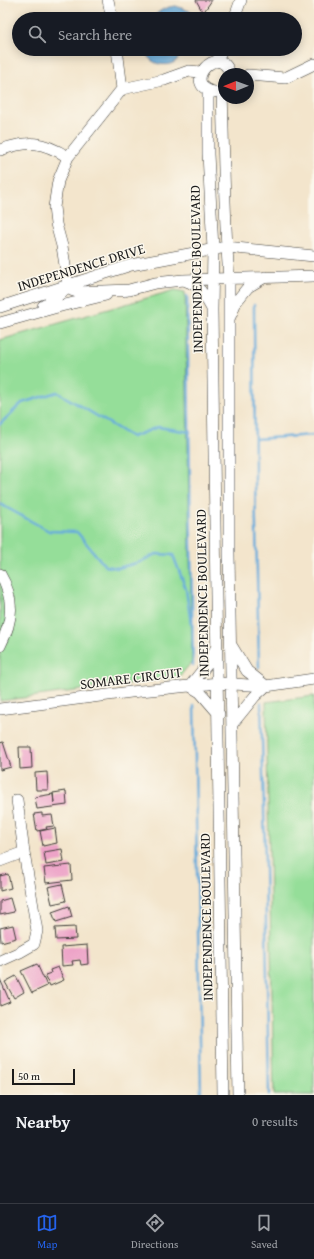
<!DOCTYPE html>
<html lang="en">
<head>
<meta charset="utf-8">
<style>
  body { margin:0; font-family:"Gentium Book Plus",serif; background:#242831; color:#f1f3f6 }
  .compass { position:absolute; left:218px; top:68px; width:36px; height:36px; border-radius:50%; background:#171b24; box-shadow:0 2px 10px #0003; rotate:269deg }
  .scale { position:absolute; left:12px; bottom:10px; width:63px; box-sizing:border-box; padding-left:4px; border:2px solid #1c1c1c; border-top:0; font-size:11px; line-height:14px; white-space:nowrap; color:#1c1c1c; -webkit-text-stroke:3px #fbf7ec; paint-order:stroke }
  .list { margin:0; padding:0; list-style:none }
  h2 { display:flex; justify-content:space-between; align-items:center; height:52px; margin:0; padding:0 16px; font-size:17px }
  h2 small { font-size:13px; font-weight:400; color:#9ea1a6 }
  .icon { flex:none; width:22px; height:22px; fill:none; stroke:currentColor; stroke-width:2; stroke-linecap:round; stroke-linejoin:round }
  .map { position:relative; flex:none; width:314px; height:1095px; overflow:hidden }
  .search { position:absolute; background:#171b24; box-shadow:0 2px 10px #0003; left:12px; right:12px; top:12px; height:44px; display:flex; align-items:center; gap:10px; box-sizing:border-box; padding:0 14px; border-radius:22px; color:#9ea1a6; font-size:15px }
  .sheet { height:108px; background:#171b24 }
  nav { display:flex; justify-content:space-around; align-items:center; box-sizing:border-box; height:56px; border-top:1px solid #363941; background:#171b24; font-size:11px; color:#9ea1a6 }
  nav a { display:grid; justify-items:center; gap:2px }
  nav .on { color:#2563eb }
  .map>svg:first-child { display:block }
  .green { fill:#95de99; stroke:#587d5a }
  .water { fill:#66abdc; stroke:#41647c }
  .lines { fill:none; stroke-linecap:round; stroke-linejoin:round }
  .stream { stroke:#66abdc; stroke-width:2.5 }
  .building { fill:#eda3c7 }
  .minor-casing { stroke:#3c3a36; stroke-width:12 }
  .minor { stroke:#fff; stroke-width:11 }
  .labels { text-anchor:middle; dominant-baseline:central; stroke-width:3; stroke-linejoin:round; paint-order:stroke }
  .street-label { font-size:14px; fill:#1c1c1c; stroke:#fbf7ec }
</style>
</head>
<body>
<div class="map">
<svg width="314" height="1095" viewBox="0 0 314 1095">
  <rect width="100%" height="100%" fill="#fbf7ec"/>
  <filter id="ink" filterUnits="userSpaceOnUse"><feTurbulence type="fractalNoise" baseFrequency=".025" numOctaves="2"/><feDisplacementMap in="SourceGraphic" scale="8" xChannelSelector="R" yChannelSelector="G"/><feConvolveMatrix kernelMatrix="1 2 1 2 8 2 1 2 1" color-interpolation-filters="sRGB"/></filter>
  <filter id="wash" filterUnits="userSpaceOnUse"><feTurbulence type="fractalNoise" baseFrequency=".012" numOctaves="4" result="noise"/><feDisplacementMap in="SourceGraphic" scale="16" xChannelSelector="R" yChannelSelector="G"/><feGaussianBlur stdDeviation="0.9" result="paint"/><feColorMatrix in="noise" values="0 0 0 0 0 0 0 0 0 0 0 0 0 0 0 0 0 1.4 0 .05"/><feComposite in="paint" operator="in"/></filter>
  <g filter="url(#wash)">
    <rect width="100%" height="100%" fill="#f3e5cc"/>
    <!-- green -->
    <path class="green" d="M175 290 185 292 192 662 179 677 0 701V340Z
      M314 696V1095H274L266 702Z"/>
    <!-- water -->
    <path class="water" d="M176 6 192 12 198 19H152C159 10 166 7 176 6Z
      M145 49H181C180 53 179 58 176 61 169 67 155 65 149 58 147 56 147 52 145 49Z"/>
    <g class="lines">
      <!-- stream -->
      <path class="stream" d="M187 296 193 665
        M254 305 255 481 259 667
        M0 424 22 403 57 392 132 437 158 427 190 432
        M255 439 314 435
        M0 504 49 531 77 532 105 566 118 568 140 562 156 554 173 555 186 589 191 624
        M261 703 264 808 269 1095
        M194 705 201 1095"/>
    </g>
    <g id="blocks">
      <!-- building -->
      <path class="building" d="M196 0H212L203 13Z
        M3 742 11 767 0 770V743Z
        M19 747H31L32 768 20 769Z
        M47 772 48 790H36L35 773Z
        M66 791 67 805 37 809 35 797 53 794 54 803 53 793Z
        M42 813V816L52 815 54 826 46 827 47 829 37 831 34 814Z
        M55 828 57 843 43 846 40 831Z
        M62 849 64 862 46 865 44 852Z
        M71 865 72 880 46 883 44 868Z
        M8 874 11 888 0 891V876Z
        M62 884 66 901 52 904 48 887Z
        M10 898 14 912 0 915V901Z
        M69 906 72 917 56 922 52 912Z
        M13 925 16 938 1 942 0 928Z
        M75 927 76 939 56 940 55 928Z
        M87 945 88 964 81 965 80 960 72 961 73 965 62 966 61 947Z
        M37 964 47 986 32 993 21 971Z
        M58 967 64 980 50 986 45 975 51 973 50 970Z
        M16 976 24 992 14 998 5 982Z
        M0 979 10 1002 0 1006Z"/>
    </g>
  </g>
  <g filter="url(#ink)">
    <use href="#blocks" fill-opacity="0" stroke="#3c3a36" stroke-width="1"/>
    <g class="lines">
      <!-- minor casing -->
      <g class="minor-casing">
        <path id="minor" d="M108 0 112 19
          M234 19 241 0
          M117 49 122 89 68 157 58 181 54 207 56 224 62 246 68 285 71 290 77 292 130 290
          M217 62 222 49
          M248 75 285 78 314 64
          M122 89 164 80 189 71 201 72
          M208 90V154L213 249 212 310 223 1095
          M222 91C224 154 224 216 229 278V554L238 1095
          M214 92C179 85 220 40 230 74
          M0 150C29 140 42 141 68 157
          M186 281C200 285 205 297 212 309
          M125 291 155 283 183 280 314 276
          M43 306C54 301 61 294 68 285
          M0 307 131 265 226 247 314 256
          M230 317 236 302 248 287 265 277
          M0 323 61 306 106 295
          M0 574C15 599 13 621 0 646
          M231 645 247 671 266 686
          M190 686 209 662 216 648
          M190 686 200 692 219 714
          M0 709 131 692 218 683 266 686 314 679
          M233 723 255 696 266 686
          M0 861 24 852
          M0 961 20 952 34 944 37 931 24 852 17 800"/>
      </g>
      <!-- minor -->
      <use href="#minor" class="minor"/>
    </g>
  </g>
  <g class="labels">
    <!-- street labels -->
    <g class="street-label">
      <text transform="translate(81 267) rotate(-17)">INDEPENDENCE DRIVE</text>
      <text transform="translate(196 269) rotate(-91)">INDEPENDENCE BOULEVARD</text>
      <text transform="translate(202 593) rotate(-91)">INDEPENDENCE BOULEVARD</text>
      <text transform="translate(131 678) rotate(-7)">SOMARE CIRCUIT</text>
      <text transform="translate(206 917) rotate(-91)">INDEPENDENCE BOULEVARD</text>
    </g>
  </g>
</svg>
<svg class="compass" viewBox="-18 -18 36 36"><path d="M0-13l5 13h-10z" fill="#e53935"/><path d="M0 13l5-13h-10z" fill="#9ea1a6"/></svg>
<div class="scale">50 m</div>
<div class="search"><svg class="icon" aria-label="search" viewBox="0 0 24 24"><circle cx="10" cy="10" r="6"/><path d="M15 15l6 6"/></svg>Search here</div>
</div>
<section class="sheet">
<h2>Nearby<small>0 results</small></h2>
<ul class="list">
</ul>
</section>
<nav>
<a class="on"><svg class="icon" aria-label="map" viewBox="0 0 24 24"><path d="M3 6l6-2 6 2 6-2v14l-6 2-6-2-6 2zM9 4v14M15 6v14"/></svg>Map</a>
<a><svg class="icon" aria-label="directions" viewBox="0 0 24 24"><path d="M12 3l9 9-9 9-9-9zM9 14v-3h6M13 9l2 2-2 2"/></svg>Directions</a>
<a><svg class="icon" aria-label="saved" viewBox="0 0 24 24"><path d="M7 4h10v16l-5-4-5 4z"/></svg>Saved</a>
</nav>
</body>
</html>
